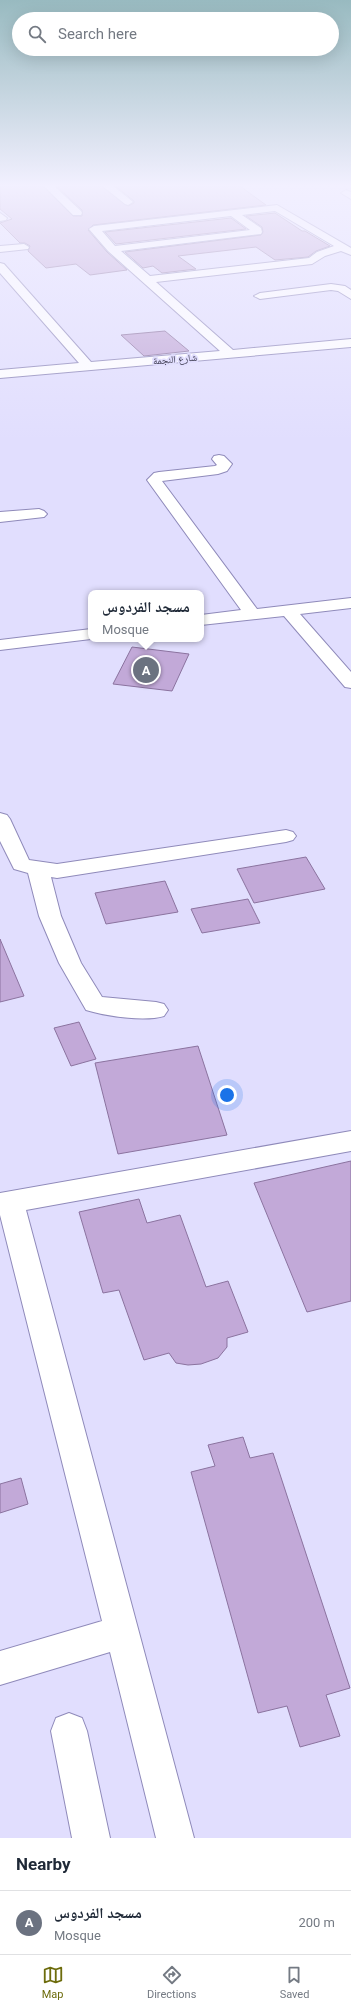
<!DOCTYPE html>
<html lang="en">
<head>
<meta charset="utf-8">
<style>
  body { margin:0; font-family:Roboto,"Noto Naskh Arabic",sans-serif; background:#f2f2f3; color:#1f2937 }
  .you { position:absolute; left:227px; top:1095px; width:14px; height:14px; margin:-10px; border:3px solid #fff; border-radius:50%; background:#1a73e8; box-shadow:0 0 0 6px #1a73e833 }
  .badge { display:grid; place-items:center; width:26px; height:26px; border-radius:50%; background:#6d6c0c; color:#fff; font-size:13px; font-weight:700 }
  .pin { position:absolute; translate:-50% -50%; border:2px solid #fff; box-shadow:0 1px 4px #0006 }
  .popup { position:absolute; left:88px; top:590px; width:116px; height:52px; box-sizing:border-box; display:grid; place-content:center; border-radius:8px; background:#fff; filter:drop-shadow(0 1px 3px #0005); font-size:13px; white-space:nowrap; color:#747a83 }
  .popup b { font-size:15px; color:#1f2937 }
  .popup::after { content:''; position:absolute; left:50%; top:100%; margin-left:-8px; border:8px solid transparent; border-top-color:#fff }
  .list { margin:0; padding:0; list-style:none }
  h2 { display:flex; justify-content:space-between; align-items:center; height:52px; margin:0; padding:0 16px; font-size:17px }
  h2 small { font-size:13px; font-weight:400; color:#747a83 }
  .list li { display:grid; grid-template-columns:26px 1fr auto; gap:12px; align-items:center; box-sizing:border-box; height:64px; padding:0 16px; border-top:1px solid #e0e1e3 }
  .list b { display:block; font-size:15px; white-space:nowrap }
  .list p { margin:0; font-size:13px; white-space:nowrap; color:#747a83 }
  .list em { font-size:13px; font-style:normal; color:#747a83 }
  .icon { flex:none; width:22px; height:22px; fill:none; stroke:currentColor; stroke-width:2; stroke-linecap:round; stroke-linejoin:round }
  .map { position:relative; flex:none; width:351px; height:1838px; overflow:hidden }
  .search { position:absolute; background:#fff; box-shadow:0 4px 16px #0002; left:12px; right:12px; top:12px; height:44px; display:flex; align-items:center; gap:10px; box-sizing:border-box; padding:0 14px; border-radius:22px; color:#747a83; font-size:15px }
  .sheet { height:116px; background:#fff }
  nav { display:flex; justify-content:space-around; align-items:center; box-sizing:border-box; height:56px; border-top:1px solid #e0e1e3; background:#fff; font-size:11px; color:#747a83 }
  nav a { display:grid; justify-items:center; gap:2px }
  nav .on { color:#6d6c0c }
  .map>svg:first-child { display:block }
  .building { fill:#c2a9d8; stroke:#8b739f }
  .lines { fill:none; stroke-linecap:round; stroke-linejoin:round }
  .minor-casing { stroke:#8f8aba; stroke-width:2 }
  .minor { fill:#fff; fill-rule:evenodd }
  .labels { text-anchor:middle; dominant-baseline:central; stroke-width:3.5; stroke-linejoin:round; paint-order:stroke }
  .far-street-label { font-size:10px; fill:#353347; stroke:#e1defe }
</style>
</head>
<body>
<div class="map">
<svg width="351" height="1838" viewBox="0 0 351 1838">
  <rect width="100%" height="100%" fill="#e1defe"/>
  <!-- building -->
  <path class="building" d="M19 184H41L73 216H82V210L54 184H99L128 206 134 203V201L113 184H237L266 205 93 225 88 230 107 252 127 270 90 275 76 264 46 268 28 251 30 246 25 243H20L0 223 12 219 0 209V186Z
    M275 213 302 231H305L330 246 316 251 308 257 275 260 256 247 178 256 196 269 162 273 153 266 143 268 125 252 261 235 263 232 262 227 246 216Z
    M231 218 246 229 116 244 105 232Z
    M165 331 189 351 144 356 121 335Z
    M132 647 189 654 172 691 113 684Z
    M306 857 325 889 254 903 237 869Z
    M165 881 178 912 106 924 95 893Z
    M248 899 260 923 202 933 191 909Z
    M0 939 24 996 0 1002Z
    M79 1022 96 1059 71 1066 54 1028Z
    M198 1046 227 1135 118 1154 95 1063Z
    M351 1161V1301L307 1312 254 1183Z
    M139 1199 147 1223 180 1215 206 1287 228 1281 248 1332 227 1338V1347L218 1358 201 1364 188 1365 176 1363 169 1353 144 1360 119 1290 103 1293 79 1212Z
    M243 1437 250 1458 273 1453 350 1688 326 1695 340 1736 300 1747 287 1706 258 1713 191 1472 215 1466 208 1445Z
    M21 1478 28 1504 0 1513V1484Z"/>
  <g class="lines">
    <!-- minor casing -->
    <g class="minor-casing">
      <path id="minor" d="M42 184H52L81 211 82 213 81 215H73Z
        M100 184H111L133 202 128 205 125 204Z
        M346 190 351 192V199L341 193Z
        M277 205 351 248V255L341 251 325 256 312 264 156 282 233 350 351 339V347L0 378V370L79 363 0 273V263L4 264 91 362 220 351 108 251 89 229 94 226ZM275 211 334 246 317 252 309 258 150 276 121 251 261 234 262 232 261 228 242 215ZM231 216 250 230 115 246 102 231Z
        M0 213 7 218 6 220 0 221Z
        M24 244 29 247 28 249 0 252V246Z
        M331 284 345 286 351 290V299L338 291 331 290 260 299 254 296 260 293Z
        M219 455 224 456 232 464 227 471 218 474 162 481 257 609 351 598V608L300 614 351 672V688L345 687 284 616 201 625V615L241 610 147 480 154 473 159 472 215 466 217 465 212 459 214 456Z
        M39 509 44 511 47 514 44 517 0 522V512Z
        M91 629V639L0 650V640Z
        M0 813 7 815 10 819 29 860 57 864 286 830 293 832 296 836 293 840 286 842 57 878 51 877 61 916 81 963 102 997 156 1002 164 1004 168 1010 164 1016C144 1022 106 1016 86 1010L59 963 39 916 28 873 14 869 0 841Z
        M351 1131V1151L26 1210 194 1838H156L110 1652 0 1685V1651L102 1621 0 1215V1193Z
        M69 1713 82 1718 87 1731 110 1838H72L51 1731 56 1718Z"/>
    </g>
    <!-- minor -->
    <use href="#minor" class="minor"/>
  </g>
  <!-- sky -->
  <linearGradient id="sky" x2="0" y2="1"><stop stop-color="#98bac0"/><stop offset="0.42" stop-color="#f2f0ff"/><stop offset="1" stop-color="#f2f0ff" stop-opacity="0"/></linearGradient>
  <rect width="351" height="441" fill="url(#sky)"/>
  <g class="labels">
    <!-- far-street labels -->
    <g class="far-street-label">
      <text transform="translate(175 359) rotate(-5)">شارع النجمة</text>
    </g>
  </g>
</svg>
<div class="you"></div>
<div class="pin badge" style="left:146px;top:670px;background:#6b7280">A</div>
<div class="popup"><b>مسجد الفردوس</b>Mosque</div>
<div class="search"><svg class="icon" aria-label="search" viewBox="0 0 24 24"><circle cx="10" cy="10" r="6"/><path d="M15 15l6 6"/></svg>Search here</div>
</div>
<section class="sheet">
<h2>Nearby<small></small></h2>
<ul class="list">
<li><span class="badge" style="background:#6b7280">A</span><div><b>مسجد الفردوس</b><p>Mosque</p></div><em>200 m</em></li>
</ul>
</section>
<nav>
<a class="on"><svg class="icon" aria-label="map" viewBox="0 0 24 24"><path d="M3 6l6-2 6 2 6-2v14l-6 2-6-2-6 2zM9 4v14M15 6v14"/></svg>Map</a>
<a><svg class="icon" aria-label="directions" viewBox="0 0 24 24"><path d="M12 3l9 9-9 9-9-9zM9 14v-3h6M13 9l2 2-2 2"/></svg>Directions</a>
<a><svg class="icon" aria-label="saved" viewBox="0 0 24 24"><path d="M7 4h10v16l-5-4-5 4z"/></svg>Saved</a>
</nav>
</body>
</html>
